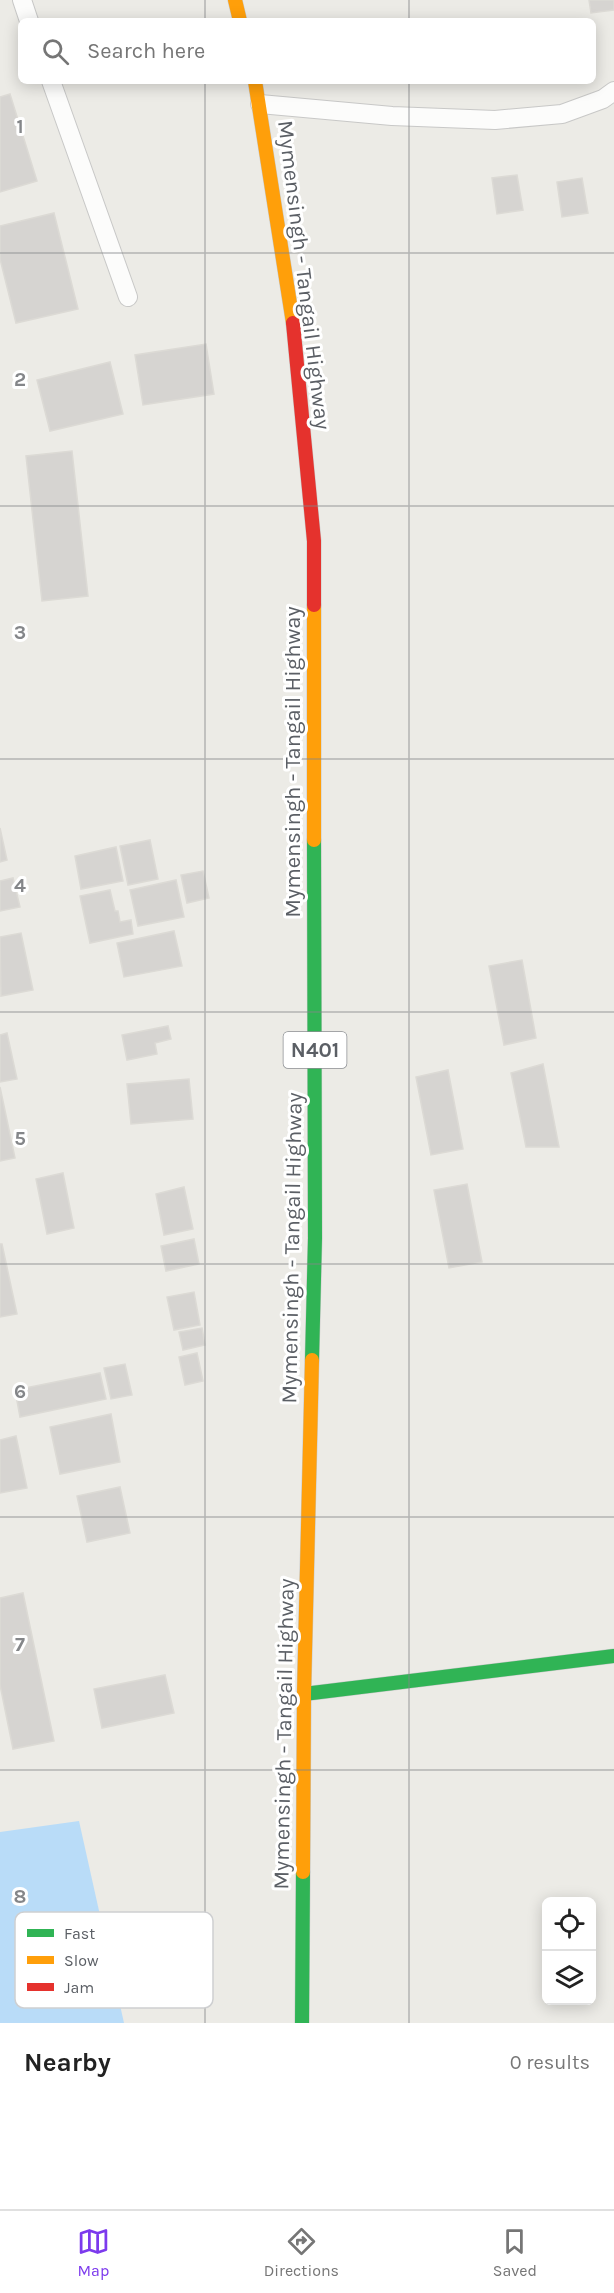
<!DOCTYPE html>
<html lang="en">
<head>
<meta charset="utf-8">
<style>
  body { margin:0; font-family:Karla,sans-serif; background:#f6f6f6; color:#222 }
  .controls { position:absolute; right:18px; bottom:18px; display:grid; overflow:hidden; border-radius:9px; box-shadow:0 3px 15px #0003 }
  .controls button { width:54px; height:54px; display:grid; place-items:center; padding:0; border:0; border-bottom:2px solid #e0e0e0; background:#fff; color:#222; font:30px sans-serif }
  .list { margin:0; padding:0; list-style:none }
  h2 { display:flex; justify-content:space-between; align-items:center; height:78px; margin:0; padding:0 24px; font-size:26px }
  h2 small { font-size:20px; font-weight:400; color:#767676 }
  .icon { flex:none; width:33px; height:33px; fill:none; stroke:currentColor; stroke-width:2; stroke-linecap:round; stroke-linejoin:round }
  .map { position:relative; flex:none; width:614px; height:2023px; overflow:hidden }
  .search { position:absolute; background:#fff; box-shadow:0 3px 15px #0003; left:18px; right:18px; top:18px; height:66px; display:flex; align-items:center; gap:15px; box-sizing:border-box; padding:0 21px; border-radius:9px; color:#767676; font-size:22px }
  .sheet { height:186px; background:#fff }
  nav { display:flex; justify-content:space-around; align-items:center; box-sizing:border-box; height:84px; border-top:2px solid #e0e0e0; background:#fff; font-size:16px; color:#767676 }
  nav a { display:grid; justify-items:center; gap:3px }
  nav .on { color:#7c3aed }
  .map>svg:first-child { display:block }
  .water { fill:#b9dcf8 }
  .building { fill:#d6d4d1; stroke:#dcdad5; stroke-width:1.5 }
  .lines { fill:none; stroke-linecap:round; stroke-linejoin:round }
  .lane-casing { stroke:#c8c8c7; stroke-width:20 }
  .fast-casing { stroke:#c8c9c8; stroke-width:15 }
  .slow-casing { stroke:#c8c9c8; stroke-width:15 }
  .jam-casing { stroke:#c8c9c8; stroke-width:15 }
  .lane { stroke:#fcfcfb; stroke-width:18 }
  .fast { stroke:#30b455; stroke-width:14 }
  .slow { stroke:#ff9f0a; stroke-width:14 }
  .jam { stroke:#e5322d; stroke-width:14 }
  .grid { fill:none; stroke:#848689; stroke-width:1.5; stroke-opacity:0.55 }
  .labels { text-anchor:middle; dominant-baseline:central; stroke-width:6; stroke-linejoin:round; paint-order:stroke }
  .shield { fill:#fff; stroke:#8c8f93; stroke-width:1.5 }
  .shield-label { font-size:21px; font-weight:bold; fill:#5b5f65 }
  .street-label { font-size:22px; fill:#5b5f65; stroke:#fff }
  .key { fill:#fff; stroke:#cecfd1; stroke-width:1.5 }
  .key-label { font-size:16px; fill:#5b5f65 }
  .grid-label { font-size:20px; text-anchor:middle; font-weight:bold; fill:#848689; stroke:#fff; stroke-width:6; stroke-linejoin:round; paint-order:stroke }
</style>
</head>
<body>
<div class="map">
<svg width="614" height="2023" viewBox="0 0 614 2023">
  <rect width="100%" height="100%" fill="#ecebe6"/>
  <!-- water -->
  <path class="water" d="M79 1821 124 2023H0V1832Z"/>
  <!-- building -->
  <path class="building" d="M589 0H614V10L591 13Z
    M10 94 37 181 0 192V97Z
    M517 175 523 210 497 214 492 178Z
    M582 178 588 213 562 217 557 182Z
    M54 213 78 309 16 323 0 259V226Z
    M206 344 214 394 143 405 135 355Z
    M110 362 123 414 50 431 37 380Z
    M72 451 88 596 42 601 26 456Z
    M0 828 7 860 0 862Z
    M150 840 158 879 128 885 120 846Z
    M116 847 123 881 81 889 75 856Z
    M203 871 209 898 187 903 181 875Z
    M13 878 20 907 0 911V881Z
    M176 880 184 917 138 926 130 890Z
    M110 890 115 911H118L120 922 131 920 133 934 90 943 80 896Z
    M174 931 182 966 124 977 117 943Z
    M21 933 33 990 1 996 0 937Z
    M522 960 536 1038 504 1045 489 966Z
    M168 1026 171 1039 155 1043 157 1054 127 1060 122 1035Z
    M7 1033 17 1079 0 1082V1035Z
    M543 1064 559 1147H526L511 1073Z
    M448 1070 463 1149 431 1155 416 1077Z
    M189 1079 193 1119 131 1124 127 1084Z
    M0 1087 15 1158 0 1161Z
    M63 1173 74 1228 47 1234 36 1179Z
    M467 1184 482 1262 449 1268 434 1190Z
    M184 1187 193 1229 164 1235 156 1194Z
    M194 1239 199 1264 166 1271 161 1246Z
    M0 1244H2L17 1314 0 1317Z
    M194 1292 200 1325 174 1330 167 1297Z
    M202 1328 205 1345 183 1350 179 1332Z
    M197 1353 203 1381 185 1385 179 1357Z
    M125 1364 132 1395 111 1399 104 1368Z
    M100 1373 106 1399 20 1417 15 1390Z
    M111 1414 120 1462 60 1474 50 1427Z
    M16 1436 27 1488 0 1493V1440Z
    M120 1487 130 1533 87 1542 77 1496Z
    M23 1593 54 1741 13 1749 0 1685V1598Z
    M165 1675 174 1713 102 1728 94 1689Z"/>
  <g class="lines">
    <!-- lane casing -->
    <g class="lane-casing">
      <path id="lane" d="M22 0 29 21
        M51 81 128 297
        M260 104 392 116 495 120 562 114 603 99 614 91"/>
    </g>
    <!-- fast casing -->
    <g class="fast-casing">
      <path id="fast" d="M312 1360 315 1238 314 840
        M304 1694 614 1656
        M302 2023 303 1872"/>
    </g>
    <!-- slow casing -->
    <g class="slow-casing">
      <path id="slow" d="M235 0 240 21
        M255 81 293 323
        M314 605V840
        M303 1872 304 1694 312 1360"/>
    </g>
    <!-- jam casing -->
    <g class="jam-casing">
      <path id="jam" d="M293 323 314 541V605"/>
    </g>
    <!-- lane -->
    <use href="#lane" class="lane"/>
    <!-- fast -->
    <use href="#fast" class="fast"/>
    <!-- slow -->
    <use href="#slow" class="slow"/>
    <!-- jam -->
    <use href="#jam" class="jam"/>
  </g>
  <!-- grid -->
  <path class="grid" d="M205 0V21M409 0V21M205 81V2023M409 81V2023M0 253H614M0 506H614M0 759H614M0 1012H614M0 1264H614M0 1517H614M0 1770H614"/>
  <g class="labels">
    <!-- shield labels -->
    <rect class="shield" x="283.5" y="1032" width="63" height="36" rx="4.5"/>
    <g class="shield-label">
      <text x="315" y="1050">N401</text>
    </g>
    <!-- street labels -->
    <g class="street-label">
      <text transform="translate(304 275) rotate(83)">Mymensingh - Tangail Highway</text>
      <text transform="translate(293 762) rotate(-90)">Mymensingh - Tangail Highway</text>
      <text transform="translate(292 1248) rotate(-89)">Mymensingh - Tangail Highway</text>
      <text transform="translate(284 1734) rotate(-89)">Mymensingh - Tangail Highway</text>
    </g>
  </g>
  <!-- legend -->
  <rect x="15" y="1912" width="198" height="96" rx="9" class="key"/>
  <rect x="27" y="1929" width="27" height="8" fill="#30b455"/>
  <rect x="27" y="1956" width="27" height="8" fill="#ff9f0a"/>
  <rect x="27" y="1983" width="27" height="8" fill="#e5322d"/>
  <g class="key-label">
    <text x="64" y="1939">Fast</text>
    <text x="64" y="1966">Slow</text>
    <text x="64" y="1993">Jam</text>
  </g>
  <g class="grid-label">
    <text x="20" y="133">1</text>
    <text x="20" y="386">2</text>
    <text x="20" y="639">3</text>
    <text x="20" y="892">4</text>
    <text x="20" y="1145">5</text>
    <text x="20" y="1398">6</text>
    <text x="20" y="1651">7</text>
    <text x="20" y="1903">8</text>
  </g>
</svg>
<div class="controls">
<button><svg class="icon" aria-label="locate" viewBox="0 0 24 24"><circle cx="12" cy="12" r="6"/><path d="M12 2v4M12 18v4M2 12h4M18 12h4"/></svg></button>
<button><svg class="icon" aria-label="layers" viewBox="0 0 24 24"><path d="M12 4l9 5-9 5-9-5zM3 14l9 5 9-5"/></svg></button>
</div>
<div class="search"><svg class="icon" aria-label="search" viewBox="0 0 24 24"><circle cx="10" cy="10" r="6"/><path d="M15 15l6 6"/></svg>Search here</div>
</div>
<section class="sheet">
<h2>Nearby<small>0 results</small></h2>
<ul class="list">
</ul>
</section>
<nav>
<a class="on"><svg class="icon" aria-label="map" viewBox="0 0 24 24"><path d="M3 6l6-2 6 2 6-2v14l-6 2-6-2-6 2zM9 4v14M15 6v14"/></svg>Map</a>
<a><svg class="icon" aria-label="directions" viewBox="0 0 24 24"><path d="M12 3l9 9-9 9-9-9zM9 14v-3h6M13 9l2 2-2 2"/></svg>Directions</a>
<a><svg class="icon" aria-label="saved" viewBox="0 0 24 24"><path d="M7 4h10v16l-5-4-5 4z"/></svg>Saved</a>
</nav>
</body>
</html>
